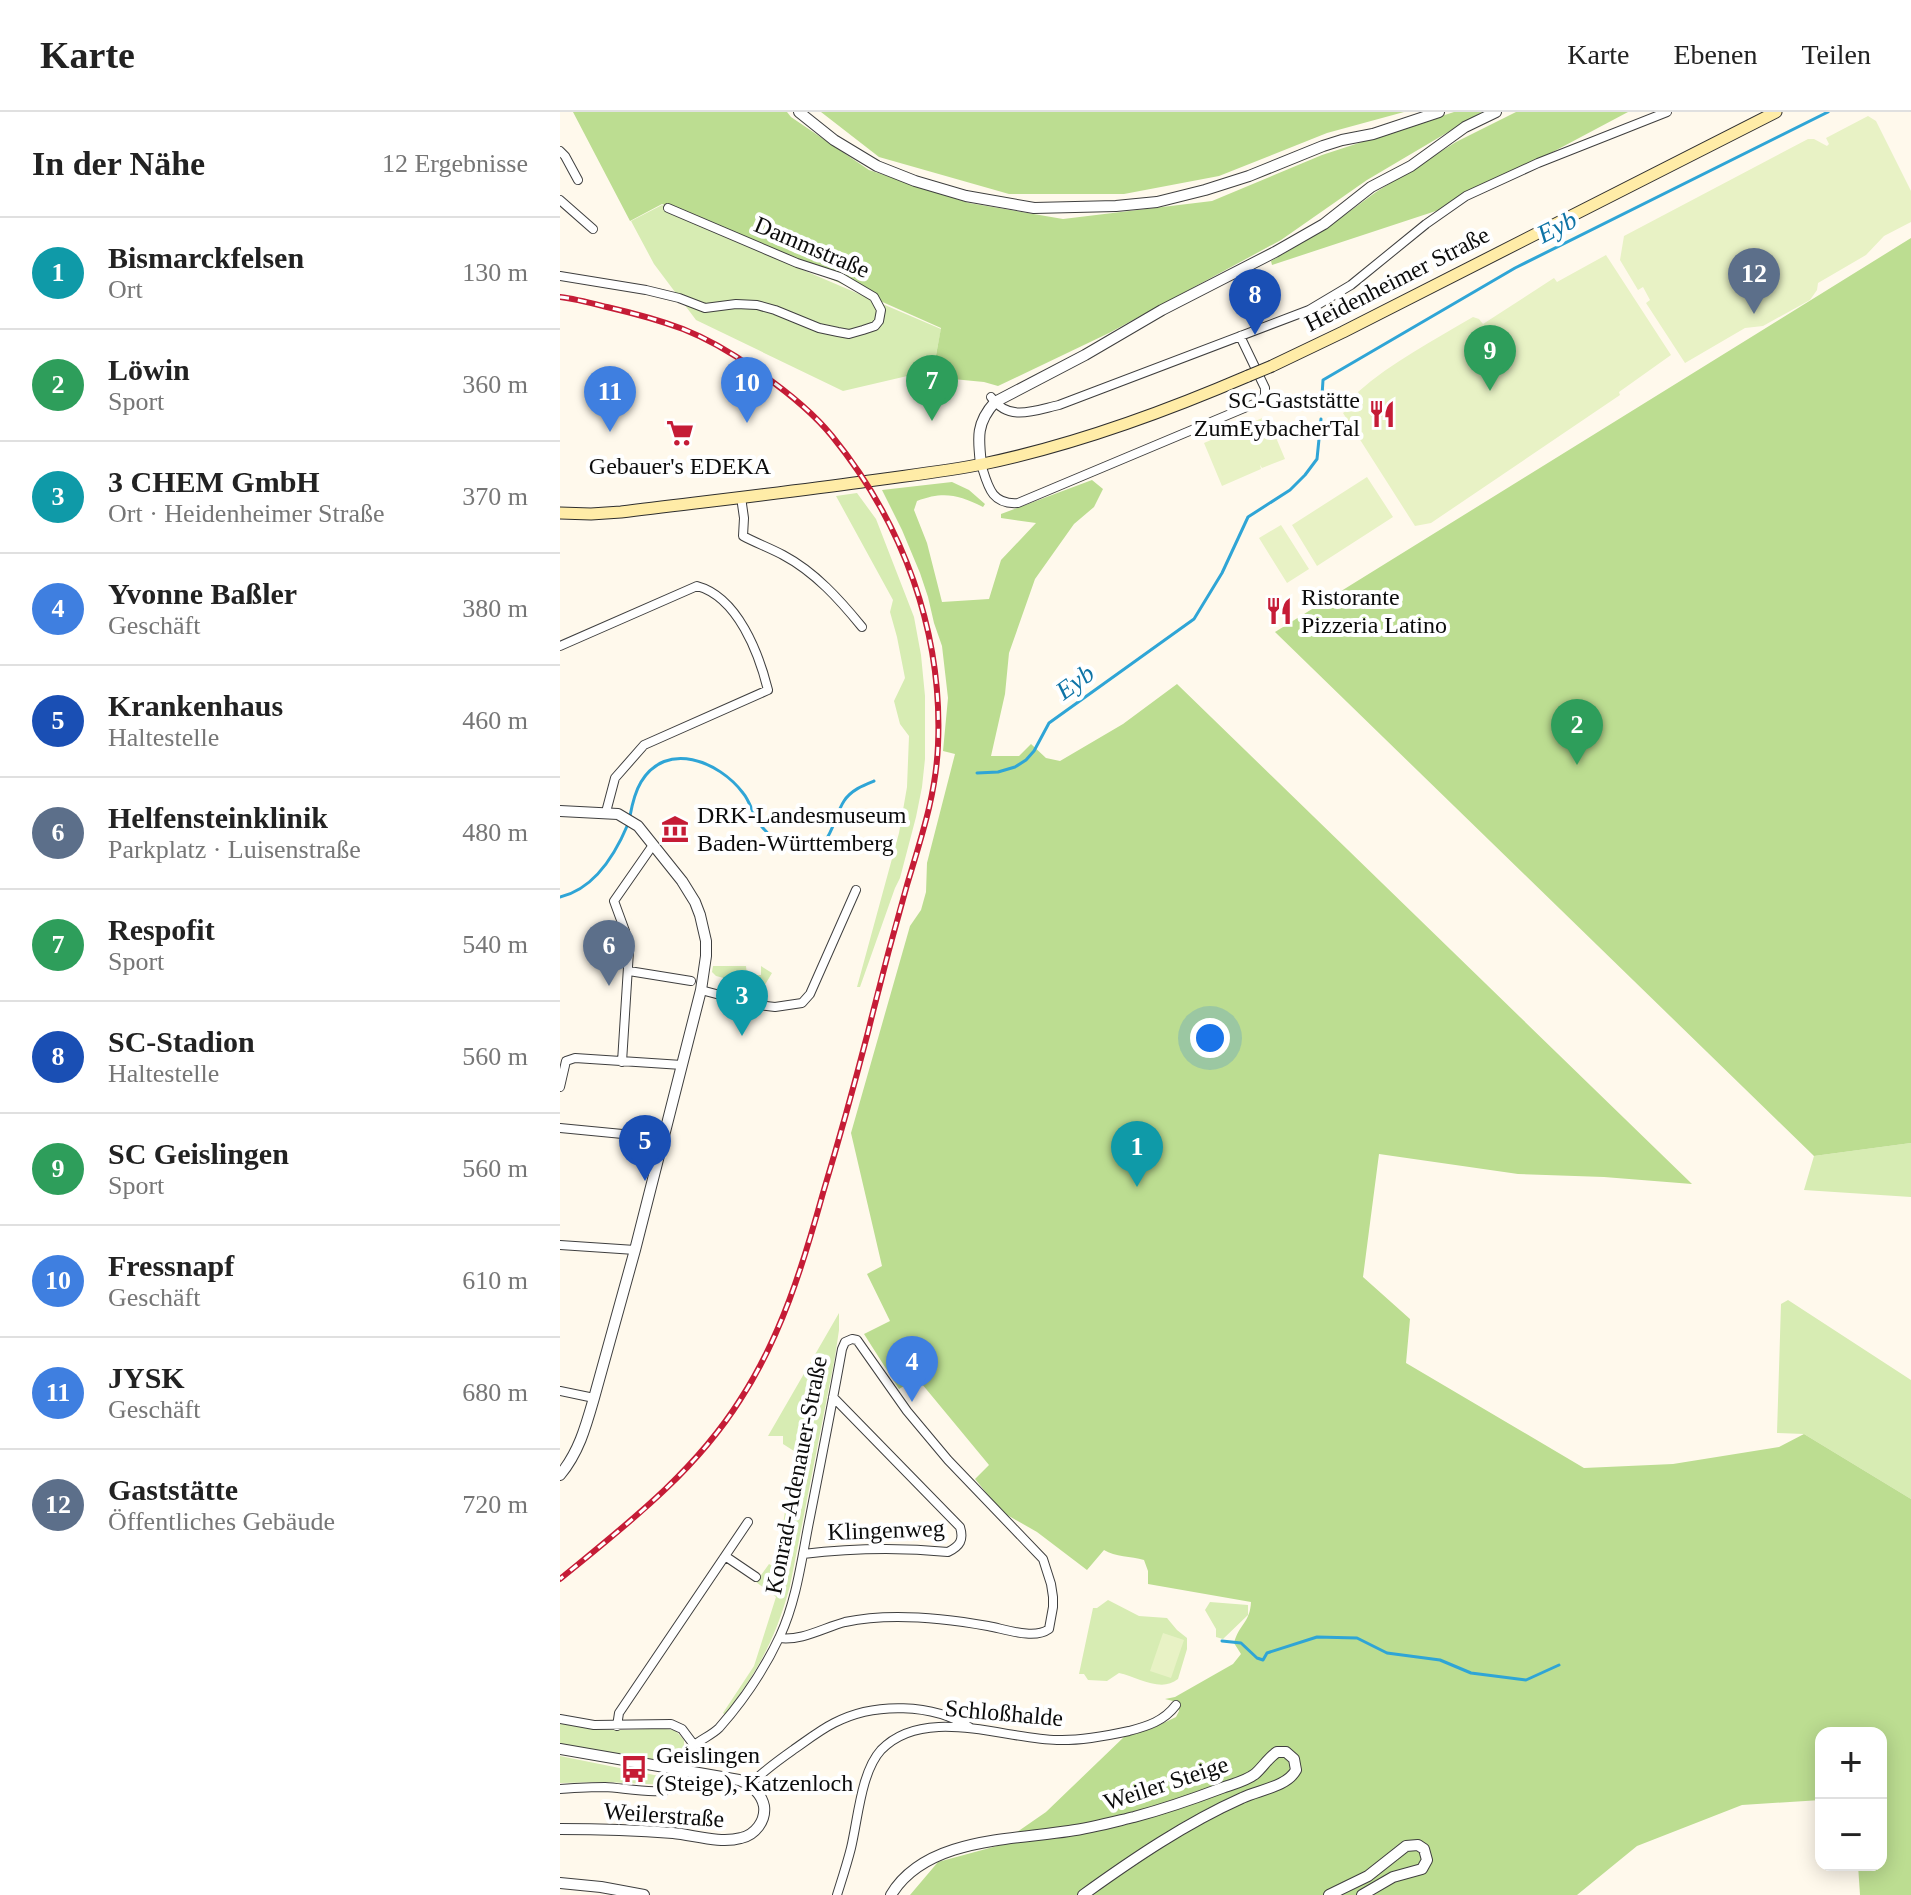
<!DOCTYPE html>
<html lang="de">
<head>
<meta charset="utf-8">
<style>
  body { margin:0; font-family:Georgia,serif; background:#f6f6f6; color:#222 }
  .controls { position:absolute; right:24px; bottom:24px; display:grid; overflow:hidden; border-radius:16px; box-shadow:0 4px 20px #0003 }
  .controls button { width:72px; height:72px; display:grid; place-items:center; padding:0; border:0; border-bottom:2px solid #e0e0e0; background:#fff; color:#222; font:40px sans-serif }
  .you { position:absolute; left:650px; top:926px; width:28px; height:28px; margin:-20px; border:6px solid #fff; border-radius:50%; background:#1a73e8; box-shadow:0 0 0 12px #1a73e833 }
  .badge { display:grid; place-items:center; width:52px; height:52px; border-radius:50%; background:#0b8043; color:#fff; font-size:26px; font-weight:700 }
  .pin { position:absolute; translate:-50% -66px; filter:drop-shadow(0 2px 4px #0008) }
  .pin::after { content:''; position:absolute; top:42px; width:28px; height:24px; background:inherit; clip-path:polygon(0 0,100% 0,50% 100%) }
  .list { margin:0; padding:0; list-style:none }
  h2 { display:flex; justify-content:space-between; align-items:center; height:104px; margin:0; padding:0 32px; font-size:34px }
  h2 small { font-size:26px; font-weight:400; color:#767676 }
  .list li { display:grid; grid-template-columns:52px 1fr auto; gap:24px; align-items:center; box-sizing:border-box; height:112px; padding:0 32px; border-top:2px solid #e0e0e0 }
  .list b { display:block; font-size:30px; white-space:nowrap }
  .list p { margin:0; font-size:26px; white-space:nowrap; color:#767676 }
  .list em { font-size:26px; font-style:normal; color:#767676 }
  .map { position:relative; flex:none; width:1351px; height:1783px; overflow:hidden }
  header { display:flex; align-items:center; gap:48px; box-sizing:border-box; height:112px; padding:0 40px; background:#fff; border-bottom:2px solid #e0e0e0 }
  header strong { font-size:38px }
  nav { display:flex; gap:44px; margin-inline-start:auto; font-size:28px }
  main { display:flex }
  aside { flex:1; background:#fff }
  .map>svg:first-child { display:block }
  .green { fill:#d7ecb3 }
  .forest { fill:#bcdd91 }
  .pitch { fill:#e8f2c5 }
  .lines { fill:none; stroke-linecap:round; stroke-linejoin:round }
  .stream { stroke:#2fa5d6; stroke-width:3 }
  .minor-casing { stroke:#3f3f3f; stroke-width:10 }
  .tertiary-casing { stroke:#3f3f3f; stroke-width:12 }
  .secondary-casing { stroke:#2e2e2e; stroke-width:13 }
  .minor { stroke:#fff; stroke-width:8 }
  .tertiary { stroke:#fff; stroke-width:10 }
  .secondary { stroke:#ffeca7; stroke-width:11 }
  .rail-casing { stroke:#c51c36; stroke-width:6 }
  .rail { stroke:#fff; stroke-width:3; stroke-dasharray:9; stroke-linecap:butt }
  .secondary-bridge-casing { stroke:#2e2e2e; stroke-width:13; stroke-linecap:butt }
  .secondary-bridge { stroke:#ffeca7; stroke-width:11 }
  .labels { text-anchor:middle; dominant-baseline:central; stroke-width:8; stroke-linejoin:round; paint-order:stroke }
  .street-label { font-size:24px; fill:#0c0c0c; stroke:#fff }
  .poi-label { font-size:24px; fill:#0c0c0c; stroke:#fff; text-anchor:start }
  .water-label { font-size:26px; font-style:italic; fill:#0e74a6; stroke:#fff }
</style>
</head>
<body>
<header>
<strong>Karte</strong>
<nav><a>Karte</a><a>Ebenen</a><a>Teilen</a></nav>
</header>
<main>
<aside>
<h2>In der Nähe<small>12 Ergebnisse</small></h2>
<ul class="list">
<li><span class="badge" style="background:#0f9aa8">1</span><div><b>Bismarckfelsen</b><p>Ort</p></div><em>130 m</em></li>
<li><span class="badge" style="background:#2e9e5b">2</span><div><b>Löwin</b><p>Sport</p></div><em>360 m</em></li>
<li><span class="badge" style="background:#0f9aa8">3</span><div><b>3 CHEM GmbH</b><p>Ort · Heidenheimer Straße</p></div><em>370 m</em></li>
<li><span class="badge" style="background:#3f7fe0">4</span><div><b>Yvonne Baßler</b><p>Geschäft</p></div><em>380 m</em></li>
<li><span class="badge" style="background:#1a4fb4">5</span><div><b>Krankenhaus</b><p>Haltestelle</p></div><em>460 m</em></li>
<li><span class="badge" style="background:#5c6f8a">6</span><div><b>Helfensteinklinik</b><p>Parkplatz · Luisenstraße</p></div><em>480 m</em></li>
<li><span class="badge" style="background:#2e9e5b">7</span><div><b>Respofit</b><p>Sport</p></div><em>540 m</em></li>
<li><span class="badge" style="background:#1a4fb4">8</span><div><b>SC-Stadion</b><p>Haltestelle</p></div><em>560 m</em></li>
<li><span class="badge" style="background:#2e9e5b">9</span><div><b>SC Geislingen</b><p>Sport</p></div><em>560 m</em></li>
<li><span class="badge" style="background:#3f7fe0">10</span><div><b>Fressnapf</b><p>Geschäft</p></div><em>610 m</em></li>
<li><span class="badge" style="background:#3f7fe0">11</span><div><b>JYSK</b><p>Geschäft</p></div><em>680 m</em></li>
<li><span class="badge" style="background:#5c6f8a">12</span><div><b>Gaststätte</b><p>Öffentliches Gebäude</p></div><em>720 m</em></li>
</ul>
</aside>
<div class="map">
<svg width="1351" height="1783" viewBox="0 0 1351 1783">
  <rect width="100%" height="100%" fill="#fff9ec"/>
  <!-- green -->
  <path class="green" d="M102 93 243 158 381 217 373 258 283 279 136 208 94 152 71 109Z
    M297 381 316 407 354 505 361 543 365 584V647L362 675 356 705 340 766 335 776 300 875H297L339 721 347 675 349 624 340 612 334 589 345 566 337 525 330 500 333 488 276 384Z
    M153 854H186L187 863H201V854L212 861 203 876 156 864 152 860Z
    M1351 1031V1085L1244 1078 1254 1044Z
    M1228 1188 1351 1268V1387L1244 1322 1217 1321 1221 1192Z
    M279 1201V1218L275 1245 230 1474C215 1529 198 1558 165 1603L163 1601 194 1554 216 1485 196 1470 209 1452 218 1457 221 1426 234 1339 223 1332V1324H208Z
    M548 1488 579 1504 607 1506 617 1518 627 1526V1537L618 1567C601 1581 578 1565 559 1561L547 1569 528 1568 524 1562H519L533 1496H537Z
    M650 1490 688 1493V1503L663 1527 656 1525V1517L645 1498Z
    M0 1611C19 1615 38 1618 57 1618 77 1618 96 1615 115 1618L124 1628V1637H122L117 1645 100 1649 0 1632Z
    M0 1644 109 1666 106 1673 47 1670 0 1671Z"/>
  <!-- forest -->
  <path class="forest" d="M13 0H227L231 5 309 58 409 91 503 107 652 89 762 43 894 0H922L807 68 721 128 549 221 438 274 424 270 372 265 381 216 237 152 142 107 102 92 70 109Z
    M261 0H844L767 21 659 64 564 82H449L319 45Z
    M956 0H1068L891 94 712 153 711 149 767 116 816 80 896 30Z
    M1351 126V1031L1254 1044 715 520Z
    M532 368 543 377 534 395 514 412 475 467 449 541 445 582 431 644H459L471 632 486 646 500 649 563 612 617 572 1132 1072 1044 1065 958 1062 819 1042 803 1165 850 1207 846 1251 1024 1356 1113 1352 1219 1335 1244 1322 1351 1387V1783H1300L1298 1753H1321V1621H1261V1688L1182 1693 1077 1734 1017 1783H350L378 1750 437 1734 486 1700 565 1624 591 1617 616 1605 619 1599 618 1593 613 1589 605 1587 615 1585 673 1552 681 1542 674 1531C679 1512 690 1511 691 1490L588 1472V1459L584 1448C571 1444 555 1445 544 1438L527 1458 477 1420 442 1400 415 1367 429 1353 357 1266 339 1277 304 1222 330 1209 307 1162 322 1154 291 1021 350 814 361 798 366 780 367 751 395 642 383 639 388 586 382 534 374 511 368 485 360 461 342 418 322 378 392 370 409 378 425 392 423 395C398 383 384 379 357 389L354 398 367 431 382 490 429 487 441 448 476 411 441 406V402Z"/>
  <!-- pitch -->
  <path class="pitch" d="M1308 4 1316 9 1351 79V110L1324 124 1306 143 1258 171 1257 178 1250 188 1203 214 1185 216 1125 251 1086 191 1090 188 1083 175 1078 178 1060 148 1064 124 1248 27H1254L1267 34 1269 32 1266 26Z
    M1046 143 1111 243 1059 280 1060 283 871 411 855 414 783 301 802 287 798 280C832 250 874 228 913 205L919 207 923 212 994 166 997 170Z
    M707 304 725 347 702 356 700 353 701 357 662 374 644 331Z
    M807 365 833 405 757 454 732 413Z
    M721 413 749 457 727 471 699 426Z
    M603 1521 624 1528 611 1566 590 1559Z"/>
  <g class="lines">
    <!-- stream -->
    <path class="stream" d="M762 284 763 268 955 156 1268 0
      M417 661 438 660 455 655 466 648 474 639 489 611 634 507 662 461 688 405 730 378 745 363 757 347 761 307
      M70 704C72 693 75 680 81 670 106 628 159 649 183 681 189 688 192 699 197 708 204 720 225 738 240 739 272 742 272 707 284 689 291 678 304 673 314 669
      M0 785C35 777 55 743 68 712
      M662 1529 681 1531 697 1546 703 1548 707 1541 757 1525 797 1526 827 1541 880 1548 911 1561 966 1568 999 1553"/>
    <!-- minor casing -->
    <g class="minor-casing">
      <path id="minor" d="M0 39 5 44 18 68
        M0 88 33 117
        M0 164 86 178 119 186 145 196 176 192 197 193 215 198 259 216 278 220 289 222 303 218 315 214 319 209 321 198 314 185 280 165 237 151 108 96
        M431 285C449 310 473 299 499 293L749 198 791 173 866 112 906 84 978 51 1107 0
        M421 352C428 374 431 393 458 391L701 289 705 283V276L680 224
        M181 385 184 406 183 424C196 431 210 436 223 443 255 460 280 488 302 515
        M0 534 137 474C178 485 199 542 208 578L84 633 55 666 46 700
        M69 859 131 869
        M141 878 198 893 215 895 242 891 250 882 296 778
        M62 950 69 839 65 819 54 789 93 733
        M0 975 6 949 15 946 122 953
        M0 1016 104 1026
        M0 1133 75 1138
        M0 1279 34 1286
        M243 1442C293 1436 338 1435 388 1440 400 1434 404 1428 400 1415L273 1285
        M165 1444 196 1465
        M0 1607 34 1613 111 1612 122 1617 134 1633
        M57 1614 59 1601 188 1410
        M190 1673C203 1659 218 1649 233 1638 246 1629 260 1618 274 1611 314 1590 373 1591 411 1616
        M0 1677C15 1676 30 1675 45 1675 67 1676 103 1685 122 1673 125 1664 124 1653 127 1643 133 1629 149 1626 159 1616 183 1589 205 1556 220 1524 237 1488 242 1444 250 1405 261 1349 272 1293 282 1237L285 1230 292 1227 297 1228 347 1299 388 1348 483 1447 491 1472 493 1485V1495L489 1517C474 1528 445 1517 428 1514 383 1506 331 1500 285 1510 263 1516 242 1529 219 1526
        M277 1783C282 1767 287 1752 291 1736 298 1707 301 1660 321 1638 364 1593 444 1627 497 1628 521 1629 546 1624 569 1619 588 1614 604 1609 616 1593"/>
    </g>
    <!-- tertiary casing -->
    <g class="tertiary-casing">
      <path id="tertiary" d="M239 0 274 28 317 54 355 69 406 84 474 96 556 94 597 90 645 78 689 64 763 34 782 28 813 22 879 0
        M421 352C418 326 416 311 435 290L525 243 602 198 715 140 764 112 811 75 851 54 905 15 936 0
        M0 699 58 702 78 714 122 769 135 790 140 803 146 829V844L141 878 75 1138 34 1286C26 1314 19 1340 0 1363
        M0 1637 179 1668C191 1673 201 1680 204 1694 206 1709 195 1723 181 1726 160 1732 134 1723 113 1721 75 1718 38 1717 0 1717
        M0 1771 41 1775 84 1783
        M331 1783C365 1726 451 1728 509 1719 531 1716 553 1710 574 1705 604 1697 633 1687 662 1676 673 1672 686 1669 695 1662 703 1655 708 1646 717 1640H726L734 1647 736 1658C727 1675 698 1678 682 1686 626 1711 573 1747 523 1783
        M769 1783 808 1764 846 1734 858 1733 864 1737 867 1748 862 1757 833 1765 802 1783"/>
    </g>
    <!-- secondary casing -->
    <g class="secondary-casing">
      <path id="secondary" d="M712 254 783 220 1216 0
        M0 401 31 402 61 400C142 390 222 381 302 370 342 364 383 360 423 352 515 333 602 301 688 264"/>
    </g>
    <!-- minor -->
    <use href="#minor" class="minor"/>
    <!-- tertiary -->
    <use href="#tertiary" class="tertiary"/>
    <!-- secondary -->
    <use href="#secondary" class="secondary"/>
    <!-- rail casing -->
    <g class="rail-casing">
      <path id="rail" d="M0 185C16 187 31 191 47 195 73 201 99 208 123 217 148 227 172 241 193 256 221 275 250 297 272 324 343 411 383 520 378 633 376 683 361 726 347 773 333 822 320 871 308 920 294 974 279 1028 263 1081 243 1153 221 1225 180 1288 134 1361 66 1413 0 1467"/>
    </g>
    <!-- rail -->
    <use href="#rail" class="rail"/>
    <!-- secondary-bridge casing -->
    <g class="secondary-bridge-casing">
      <path id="secondary-bridge" d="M688 264 712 254"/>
    </g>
    <!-- secondary-bridge -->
    <use href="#secondary-bridge" class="secondary-bridge"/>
  </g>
  <!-- icons -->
  <defs>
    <g id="restaurant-bare" transform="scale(2.16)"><path d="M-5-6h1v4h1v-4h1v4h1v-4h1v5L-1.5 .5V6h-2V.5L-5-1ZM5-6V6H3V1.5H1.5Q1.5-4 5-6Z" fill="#c51c36" stroke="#fff" stroke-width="2.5" paint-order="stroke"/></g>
    <g id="supermarket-bare" transform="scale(2.16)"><path d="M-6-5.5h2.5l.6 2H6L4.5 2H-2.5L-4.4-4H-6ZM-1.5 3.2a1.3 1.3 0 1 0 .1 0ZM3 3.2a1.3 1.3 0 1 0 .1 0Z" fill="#c51c36" stroke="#fff" stroke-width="2.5" paint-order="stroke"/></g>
    <g id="museum-bare" transform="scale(2.16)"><path d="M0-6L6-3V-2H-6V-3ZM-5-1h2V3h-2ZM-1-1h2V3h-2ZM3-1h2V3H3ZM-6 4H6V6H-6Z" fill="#c51c36" stroke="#fff" stroke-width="2.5" paint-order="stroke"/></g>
    <g id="bus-bare" transform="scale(2.16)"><path d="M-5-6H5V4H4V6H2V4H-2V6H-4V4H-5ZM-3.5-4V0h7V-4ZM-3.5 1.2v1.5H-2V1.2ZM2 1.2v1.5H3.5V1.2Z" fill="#c51c36" stroke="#fff" stroke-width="2.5" paint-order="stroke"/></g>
  </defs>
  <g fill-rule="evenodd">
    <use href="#restaurant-bare" x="822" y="302"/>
    <use href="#supermarket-bare" x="120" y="321"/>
    <use href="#restaurant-bare" x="719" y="499"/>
    <use href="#museum-bare" x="115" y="717"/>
    <use href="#bus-bare" x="74" y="1657"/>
  </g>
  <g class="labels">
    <!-- street labels -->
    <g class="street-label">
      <text transform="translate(252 135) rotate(23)">Dammstraße</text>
      <text transform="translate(837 167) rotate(-27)">Heidenheimer Straße</text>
      <text transform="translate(236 1363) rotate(-79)">Konrad-Adenauer-Straße</text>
      <text transform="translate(326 1418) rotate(-2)">Klingenweg</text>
      <text transform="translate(444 1601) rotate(5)">Schloßhalde</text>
      <text transform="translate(606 1671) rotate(-18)">Weiler Steige</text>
      <text transform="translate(104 1703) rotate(4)">Weilerstraße</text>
    </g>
    <!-- poi labels -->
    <g class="poi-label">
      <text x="800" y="288" text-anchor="end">SC-Gaststätte<tspan x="800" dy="28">ZumEybacherTal</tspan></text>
      <text x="120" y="354" text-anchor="middle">Gebauer's EDEKA</text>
      <text x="741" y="485">Ristorante<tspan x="741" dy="28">Pizzeria Latino</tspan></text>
      <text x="137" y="703">DRK-Landesmuseum<tspan x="137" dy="28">Baden-Württemberg</tspan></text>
      <text x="96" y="1643">Geislingen<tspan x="96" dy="28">(Steige), Katzenloch</tspan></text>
    </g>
    <!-- water labels -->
    <g class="water-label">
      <text transform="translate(997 115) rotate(-27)">Eyb</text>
      <text transform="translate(515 570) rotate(-36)">Eyb</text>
    </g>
  </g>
</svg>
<div class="controls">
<button>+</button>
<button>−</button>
</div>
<div class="you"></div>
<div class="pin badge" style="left:577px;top:1075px;background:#0f9aa8">1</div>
<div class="pin badge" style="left:1017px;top:653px;background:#2e9e5b">2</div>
<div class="pin badge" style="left:182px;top:924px;background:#0f9aa8">3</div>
<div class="pin badge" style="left:352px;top:1290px;background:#3f7fe0">4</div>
<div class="pin badge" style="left:85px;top:1069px;background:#1a4fb4">5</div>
<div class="pin badge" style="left:49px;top:874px;background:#5c6f8a">6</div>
<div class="pin badge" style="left:372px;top:309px;background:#2e9e5b">7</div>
<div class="pin badge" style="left:695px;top:223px;background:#1a4fb4">8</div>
<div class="pin badge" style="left:930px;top:279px;background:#2e9e5b">9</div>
<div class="pin badge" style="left:187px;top:311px;background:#3f7fe0">10</div>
<div class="pin badge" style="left:50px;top:320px;background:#3f7fe0">11</div>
<div class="pin badge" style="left:1194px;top:202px;background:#5c6f8a">12</div>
</div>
</main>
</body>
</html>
